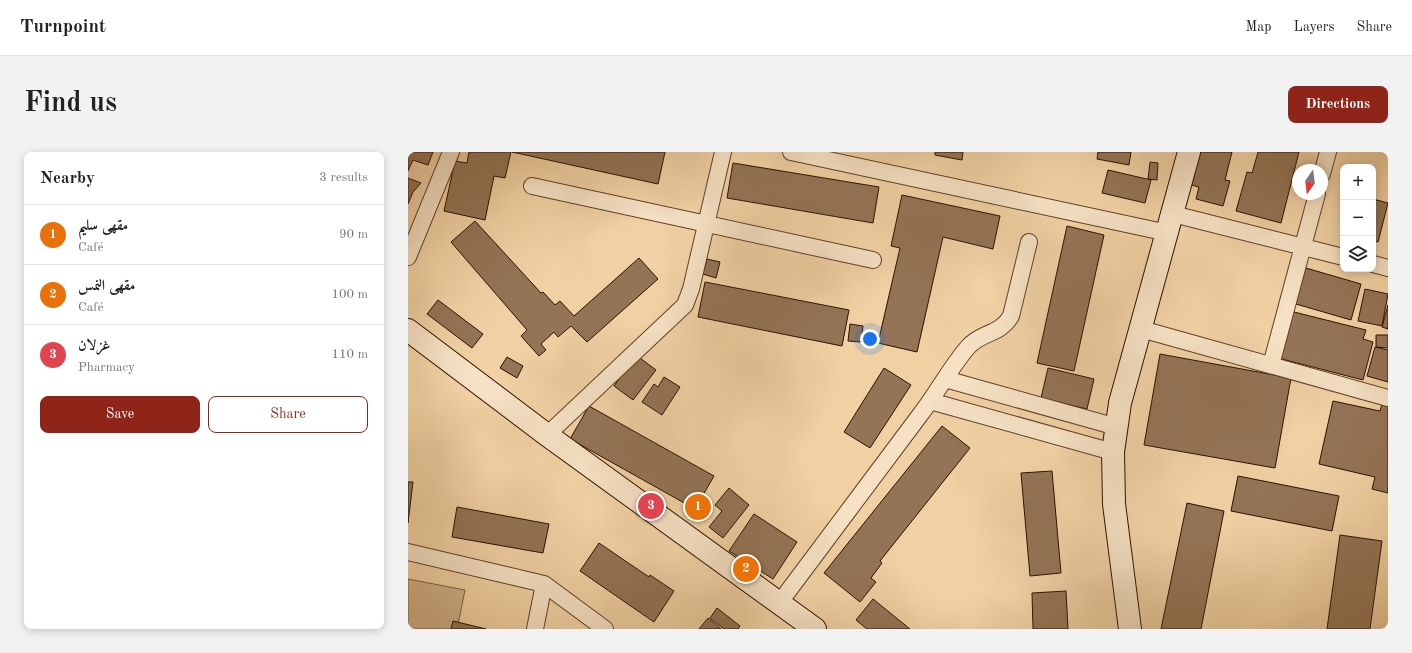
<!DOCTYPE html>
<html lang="en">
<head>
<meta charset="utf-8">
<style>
  body { margin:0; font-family:"Old Standard TT",Amiri,serif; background:#f2f2f2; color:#222 }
  .controls { position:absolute; right:12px; top:12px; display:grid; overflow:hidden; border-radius:8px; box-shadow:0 2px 10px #0003 }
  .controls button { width:36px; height:36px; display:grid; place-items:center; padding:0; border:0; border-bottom:1px solid #e0e0e0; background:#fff; color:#222; font:20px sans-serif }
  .compass { position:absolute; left:884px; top:12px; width:36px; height:36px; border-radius:50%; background:#fff; box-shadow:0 2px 10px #0003; rotate:194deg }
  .you { position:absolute; left:462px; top:187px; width:14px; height:14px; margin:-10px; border:3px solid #fff; border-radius:50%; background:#1a73e8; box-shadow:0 0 0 6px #1a73e833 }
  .badge { display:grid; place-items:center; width:26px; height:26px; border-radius:50%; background:#8f2418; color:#fff; font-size:13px; font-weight:700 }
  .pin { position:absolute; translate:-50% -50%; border:2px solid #fff; box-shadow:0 1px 4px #0006 }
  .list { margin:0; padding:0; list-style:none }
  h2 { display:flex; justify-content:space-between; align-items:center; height:52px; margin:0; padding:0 16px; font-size:17px }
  h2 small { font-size:13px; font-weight:400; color:#767676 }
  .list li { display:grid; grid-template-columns:26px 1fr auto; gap:12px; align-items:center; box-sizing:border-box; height:60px; padding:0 16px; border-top:1px solid #e0e0e0 }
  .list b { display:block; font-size:15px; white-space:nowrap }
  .list p { margin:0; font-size:13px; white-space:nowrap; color:#767676 }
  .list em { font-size:13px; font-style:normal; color:#767676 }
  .actions { display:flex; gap:8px; padding:12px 16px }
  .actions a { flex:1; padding:9px 0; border:1px solid #8f2418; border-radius:8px; text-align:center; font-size:14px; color:#8f2418 }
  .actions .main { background:#8f2418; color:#fff }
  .icon { flex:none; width:22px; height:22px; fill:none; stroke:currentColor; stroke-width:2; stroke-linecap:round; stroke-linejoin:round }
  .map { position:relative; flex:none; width:980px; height:477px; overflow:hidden; border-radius:8px }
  header { display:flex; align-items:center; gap:24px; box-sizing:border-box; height:56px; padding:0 20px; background:#fff; border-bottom:1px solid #e0e0e0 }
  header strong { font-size:19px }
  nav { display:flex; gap:22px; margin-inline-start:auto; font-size:14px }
  .intro { display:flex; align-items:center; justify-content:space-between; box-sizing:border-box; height:96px; padding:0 24px }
  h1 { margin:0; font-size:28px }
  .button { padding:10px 18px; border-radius:8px; background:#8f2418; color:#fff; font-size:14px; font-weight:700 }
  main { display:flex; gap:24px; padding:0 24px }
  aside { flex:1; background:#fff; border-radius:8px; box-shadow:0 2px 10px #0003 }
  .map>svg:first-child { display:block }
  .green { fill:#d0b088; stroke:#7e6044 }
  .building { fill:#937455; stroke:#2d1000 }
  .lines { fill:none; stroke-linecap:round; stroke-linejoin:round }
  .street-casing { stroke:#5e4029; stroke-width:18 }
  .secondary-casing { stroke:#2d1000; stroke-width:24 }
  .street { stroke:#f6e1c4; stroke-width:16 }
  .secondary { stroke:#f6e1c4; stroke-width:22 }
</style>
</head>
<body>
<header>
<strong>Turnpoint</strong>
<nav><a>Map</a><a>Layers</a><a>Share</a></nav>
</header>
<div class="intro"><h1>Find us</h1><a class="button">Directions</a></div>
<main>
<aside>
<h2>Nearby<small>3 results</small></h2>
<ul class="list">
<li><span class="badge" style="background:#e8710a">1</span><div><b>مقهى سليم</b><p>Café</p></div><em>90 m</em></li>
<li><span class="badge" style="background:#e8710a">2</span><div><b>مقهى النمس</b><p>Café</p></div><em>100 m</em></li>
<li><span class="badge" style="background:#e0444e">3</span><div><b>غزلان</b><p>Pharmacy</p></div><em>110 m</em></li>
</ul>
<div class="actions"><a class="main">Save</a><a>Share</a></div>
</aside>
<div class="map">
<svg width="980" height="477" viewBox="0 0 980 477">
  <rect width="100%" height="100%" fill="#f1d1a4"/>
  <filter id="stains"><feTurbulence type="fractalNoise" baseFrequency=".005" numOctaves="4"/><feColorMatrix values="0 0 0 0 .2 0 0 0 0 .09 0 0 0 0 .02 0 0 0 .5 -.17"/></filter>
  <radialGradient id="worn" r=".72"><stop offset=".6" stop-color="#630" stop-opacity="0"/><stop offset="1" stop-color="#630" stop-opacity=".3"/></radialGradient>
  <!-- green -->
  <path class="green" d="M0 427 57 438 49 477H0Z"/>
  <!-- building -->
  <path class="building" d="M0 0H25L20 13 5 8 0 19Z
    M61 0H103L97 26 86 24 77 68 36 59 47 9 59 11Z
    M104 0H257L250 32Z
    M527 0H555L554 8 527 3Z
    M690 0H723L721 13 689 7Z
    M787 0H824L817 28 822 29 815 54 788 47 791 35 779 32Z
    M850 0H891L873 71 828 59 839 20 844 21Z
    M742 10 750 11 749 28 740 27Z
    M325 11 471 35 465 71 319 46Z
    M700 18 743 28 737 51 694 41Z
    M0 26 13 31 5 40 0 52Z
    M494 43 592 64 585 97 535 85 509 200 470 191 492 96 483 94Z
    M965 47 980 51 970 90 965 89Z
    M67 69 133 141 135 140 147 153 152 149 166 164 231 106 250 127 179 190 163 174 150 185 146 180 133 192 138 198 131 204 113 184 119 178 43 90Z
    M659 74 696 83 666 219 629 211Z
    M299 107 312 110 308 126 295 122Z
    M891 114 953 132 943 168 881 150Z
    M297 130 441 158 434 194 290 165Z
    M957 137 980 142 974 174 950 169Z
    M30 148 75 182 64 196 19 162Z
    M980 153V177L974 175Z
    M882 159 958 178 955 187 965 190 955 228 870 206Z
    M442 172 455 174 453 190 440 189Z
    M968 183H980V196L968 195Z
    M967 195 980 198V230L959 224Z
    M752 202 883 226 867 316 736 293Z
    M228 203 248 218 225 248 206 234Z
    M99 205 115 214 109 226 92 216Z
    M476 216 503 233 462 296 436 280Z
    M640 216 686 227 679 257 633 246Z
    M256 225 272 235 254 263 234 250 246 232 250 235Z
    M925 249 972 259 974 252 980 253V341L964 337 967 325 911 312Z
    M181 254 306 324 287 357 162 287Z
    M534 274 562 296 472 409 474 411 463 426 468 430 452 450 416 421Z
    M644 319 653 421 622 424 613 321Z
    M830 324 931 344 924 379 823 359Z
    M0 330H5L0 371Z
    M321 336 341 353 315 386 301 375 314 359 307 353Z
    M779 351 816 359 793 477H753Z
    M49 355 141 372 135 401 44 385Z
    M346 362 389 390 365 427 321 399Z
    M932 383 974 389 962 477H919Z
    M191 391 241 425 242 423 266 439 246 470 172 419Z
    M658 439 660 477H625L624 441Z
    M465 447 502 477H459L448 468Z
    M309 456 332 474 330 477H316L302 466Z
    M300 466 313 477H291Z
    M45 469 78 477H43Z"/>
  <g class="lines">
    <!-- street casing -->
    <g class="street-casing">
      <path id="street" d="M383 0 760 81
        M914 22 920 0
        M124 34 465 108
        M765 62 935 105
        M0 105 43 0
        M965 112 980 116
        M733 177 980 246
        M863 213 909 42
        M537 227 709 275
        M522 249 705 300
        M139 283 277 153 283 137 315 0
        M0 400 136 432 197 477
        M372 450C419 388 465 325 512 263 529 241 542 216 560 195 573 180 592 183 603 164L621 90
        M127 477 136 432"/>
    </g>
    <!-- secondary casing -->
    <g class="secondary-casing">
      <path id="secondary" d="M0 178 139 283 407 477
        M722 477 706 352 705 300 712 251 781 0"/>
    </g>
    <!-- street -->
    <use href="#street" class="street"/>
    <!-- secondary -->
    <use href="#secondary" class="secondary"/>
  </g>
  <rect width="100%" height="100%" filter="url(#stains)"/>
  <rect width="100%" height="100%" fill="url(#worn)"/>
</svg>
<div class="controls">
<button>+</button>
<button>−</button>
<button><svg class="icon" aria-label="layers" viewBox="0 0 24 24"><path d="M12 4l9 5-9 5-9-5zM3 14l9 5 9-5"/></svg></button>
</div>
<svg class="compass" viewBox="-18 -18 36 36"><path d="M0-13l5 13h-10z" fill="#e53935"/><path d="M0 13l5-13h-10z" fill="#767676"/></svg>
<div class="you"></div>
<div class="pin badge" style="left:290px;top:355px;background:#e8710a">1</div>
<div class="pin badge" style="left:338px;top:417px;background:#e8710a">2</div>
<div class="pin badge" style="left:243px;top:354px;background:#e0444e">3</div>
</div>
</main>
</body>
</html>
